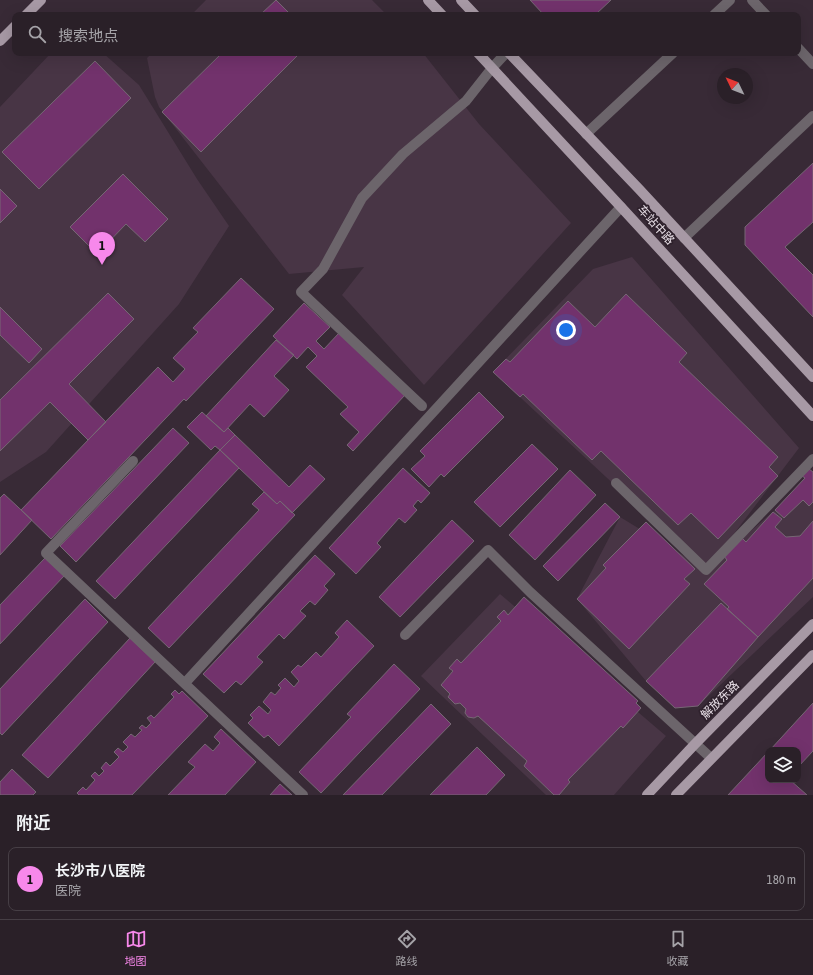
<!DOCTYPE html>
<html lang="zh">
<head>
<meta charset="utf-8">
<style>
  body { margin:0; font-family:"Asap Condensed","Noto Sans SC",sans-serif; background:#362d34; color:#f1f3f6 }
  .controls { position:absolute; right:12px; bottom:12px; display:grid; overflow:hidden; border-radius:8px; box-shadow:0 4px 16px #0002 }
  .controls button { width:36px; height:36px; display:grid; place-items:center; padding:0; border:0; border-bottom:1px solid #463e45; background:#2a2028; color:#f1f3f6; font:20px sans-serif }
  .compass { position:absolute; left:717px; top:68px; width:36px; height:36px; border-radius:50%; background:#2a2028; box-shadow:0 4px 16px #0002; rotate:313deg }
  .you { position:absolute; left:566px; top:330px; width:14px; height:14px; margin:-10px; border:3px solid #fff; border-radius:50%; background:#1a73e8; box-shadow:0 0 0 6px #1a73e833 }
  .badge { display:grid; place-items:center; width:26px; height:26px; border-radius:50%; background:#f788eb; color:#111; font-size:13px; font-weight:700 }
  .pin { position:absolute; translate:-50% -33px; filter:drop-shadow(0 1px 2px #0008) }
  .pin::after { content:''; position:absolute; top:21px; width:14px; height:12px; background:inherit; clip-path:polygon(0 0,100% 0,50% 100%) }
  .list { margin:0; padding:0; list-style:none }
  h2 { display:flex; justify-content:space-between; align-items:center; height:52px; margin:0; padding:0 16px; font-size:17px }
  h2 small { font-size:13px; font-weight:400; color:#a5a3a8 }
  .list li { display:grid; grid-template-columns:26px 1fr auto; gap:12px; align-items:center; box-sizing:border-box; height:64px; margin:0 8px 8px; padding:0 8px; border:1px solid #463e45; border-radius:8px }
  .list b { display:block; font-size:15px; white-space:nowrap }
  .list p { margin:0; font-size:13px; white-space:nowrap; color:#a5a3a8 }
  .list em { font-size:13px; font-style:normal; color:#a5a3a8 }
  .icon { flex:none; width:22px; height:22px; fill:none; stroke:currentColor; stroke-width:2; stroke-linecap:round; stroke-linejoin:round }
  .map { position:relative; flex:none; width:813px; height:795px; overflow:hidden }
  .search { position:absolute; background:#2a2028; box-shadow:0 4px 16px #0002; left:12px; right:12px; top:12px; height:44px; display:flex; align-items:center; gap:10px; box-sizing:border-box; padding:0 14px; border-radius:8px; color:#a5a3a8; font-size:15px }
  .sheet { height:124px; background:#2a2028 }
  nav { display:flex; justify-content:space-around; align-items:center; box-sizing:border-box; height:56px; border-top:1px solid #463e45; background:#2a2028; font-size:11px; color:#a5a3a8 }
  nav a { display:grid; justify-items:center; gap:2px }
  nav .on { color:#f788eb }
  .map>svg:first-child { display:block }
  .built { fill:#483545 }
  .building { fill:#72326c; stroke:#766774 }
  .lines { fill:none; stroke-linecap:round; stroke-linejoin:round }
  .minor { stroke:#6c656b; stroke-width:10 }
  .major { stroke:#a799a5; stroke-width:10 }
  .labels { text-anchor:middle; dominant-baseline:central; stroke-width:3.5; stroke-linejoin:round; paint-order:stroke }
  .street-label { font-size:12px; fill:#e8dfe7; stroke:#2e212c }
</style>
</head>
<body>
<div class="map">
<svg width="813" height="795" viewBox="0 0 813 795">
  <rect width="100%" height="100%" fill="#382a36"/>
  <!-- built -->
  <path class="built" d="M206 0H372L387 15H191Z
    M51 53H103L139 85 197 179 229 226 179 304 46 452 0 482V107Z
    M152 53H423L479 124 571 223 424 385 342 295 364 267 289 274 159 107 155 97 147 58Z
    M632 257 799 448 708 568 813 477V597L698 706 646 681 577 599 620 517 704 568 493 372 593 269Z
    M500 594 666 736 614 795H546L421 676Z"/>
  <!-- building -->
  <path class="building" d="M276 0 291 15H260Z
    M530 0H611L595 15H544Z
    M222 53H300L201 152 162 112Z
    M95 61 131 98 39 189 2 152Z
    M813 163V222L785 247 813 275V317L745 245V227Z
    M123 174 168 219 145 242 126 224 97 254 70 227Z
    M0 189 17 206 0 223Z
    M241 278 274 309 186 401 184 399 51 539 21 510 158 367 173 382 185 369 173 358 198 332 193 328Z
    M108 293 134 319 69 384 106 422 88 440 50 402 0 451V400Z
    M626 294 687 353 679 362 778 457 769 467 778 476 718 539 691 513 678 525 601 451 592 460 523 394 520 397 493 372 506 359 510 362 568 301 595 327Z
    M304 303 330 327 316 341 324 349 339 333 405 395 353 451 347 445 359 432 340 414 348 407 306 367 317 356 308 347 297 359 273 336Z
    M0 307 42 349 29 363 0 335Z
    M276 340 294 355 274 376 289 390 264 417 250 404 224 432 206 416Z
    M479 392 504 417 444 477 441 474 429 487 411 469 425 456 420 451Z
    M202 412 224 432 228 428 235 435 220 450 215 446 211 450 187 427Z
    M173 428 189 443 76 562 60 546Z
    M235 435 289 487 310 465 325 479 292 513 280 501 277 504 220 450Z
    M532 444 558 469 500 527 474 502Z
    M220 450 239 468 115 599 96 581Z
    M403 468 430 493 421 503 418 500 413 506 417 510 405 523 399 518 377 543 381 547 356 574 329 548Z
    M809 469 813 472V502L809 506 803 500 784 518 775 510 805 478 802 476Z
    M570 470 596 495 535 560 509 535Z
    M264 492 277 504 280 501 295 515 169 648 148 628 259 510 252 504Z
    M4 494 32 520 0 555V498Z
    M605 503 620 517 558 581 543 566Z
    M773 512 782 519 775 527 786 537 800 536 813 521V578L758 637 727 609 729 607 704 584 727 560 724 556 742 538 746 542Z
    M452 520 474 541 400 617 379 597Z
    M646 522 695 569 684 579 690 584 629 649 577 599 606 568 603 565Z
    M315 555 335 574 324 586 328 590 315 605 310 601 300 611 306 616 284 639 279 634 257 657 263 662 241 685 236 681 224 693 203 674Z
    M45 558 64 576 0 644V605Z
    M524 597 638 701 636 703 641 708 623 728 621 726 568 780 570 782 559 795H554L524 766 527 761 478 716 474 718 468 717 465 713 466 709 460 703 455 704 448 697 450 694 441 685 453 671 449 668 457 659 461 663 501 621 497 617 504 610 508 615Z
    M85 599 108 622 2 735 0 733V689Z
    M721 603 758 637 698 706 675 708 646 681Z
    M347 620 374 646 279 746 268 735 264 738 248 723 253 718 250 715 259 706 268 714 271 710 263 702 271 692 275 695 281 688 278 685 285 678 294 687 299 681 291 672 298 665 301 667 316 652 321 657 339 637 335 633Z
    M130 638 155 662 48 778 22 755Z
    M394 664 420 689 321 793 299 772 351 717 347 714Z
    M175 690 179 694 182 691 208 716 132 795H79L77 793 83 787 86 790 95 780 91 776 95 772 99 776 104 771 101 768 106 762 110 766 119 757 114 752 118 748 123 752 128 747 123 742 131 734 135 737 142 730 139 728 142 725 146 728 151 723 147 718 151 715 154 718 174 697 171 694Z
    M813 703V751L798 767V750H770Z
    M431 704 451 724 382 795H343Z
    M221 729 256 762 225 795H168L195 767 188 762 205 744 213 751 220 743 214 737Z
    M477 747 505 775 486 795H430Z
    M768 752V780H790L807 795H728Z
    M12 769 36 792 33 795H0V782Z
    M280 784 292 795H270Z"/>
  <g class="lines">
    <!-- minor -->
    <path class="minor" d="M752 0 766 15
      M714 15 730 0
      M798 48 813 64
      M586 134 673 53
      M684 238 813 116
      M422 406 301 292 323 269 362 198 403 154 466 101 492 68 506 53
      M133 461 46 553 303 795
      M616 483 706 570 813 459
      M405 635 488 550 530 592 711 758
      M185 683 621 207"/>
    <!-- major -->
    <path class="major" d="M428 0 442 15
      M461 0 475 15
      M26 15 41 0
      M0 41 15 26
      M478 53 621 207 813 416
      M509 53 639 189 813 377
      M647 795 695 744 813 624
      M676 795 813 655"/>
  </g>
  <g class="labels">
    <!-- street labels -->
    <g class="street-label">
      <text transform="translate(656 225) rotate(48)">车站中路</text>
      <text transform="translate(720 700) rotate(-45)">解放东路</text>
    </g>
  </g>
</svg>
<div class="controls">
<button><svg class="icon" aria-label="layers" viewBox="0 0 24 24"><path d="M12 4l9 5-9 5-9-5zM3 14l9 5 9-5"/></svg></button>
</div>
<svg class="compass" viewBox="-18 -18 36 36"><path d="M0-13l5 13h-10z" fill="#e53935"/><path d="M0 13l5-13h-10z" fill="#a5a3a8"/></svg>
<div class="you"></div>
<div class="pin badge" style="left:102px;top:265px">1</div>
<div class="search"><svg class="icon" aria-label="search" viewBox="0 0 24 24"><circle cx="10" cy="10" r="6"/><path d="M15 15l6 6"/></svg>搜索地点</div>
</div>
<section class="sheet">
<h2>附近<small></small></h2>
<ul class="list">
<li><span class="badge">1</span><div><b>长沙市八医院</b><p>医院</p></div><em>180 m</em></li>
</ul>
</section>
<nav>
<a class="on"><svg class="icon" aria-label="map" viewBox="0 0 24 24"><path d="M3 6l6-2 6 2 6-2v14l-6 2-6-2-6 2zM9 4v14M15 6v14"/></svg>地图</a>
<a><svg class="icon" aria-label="directions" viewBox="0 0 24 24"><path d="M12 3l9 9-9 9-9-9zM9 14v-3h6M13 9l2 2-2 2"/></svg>路线</a>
<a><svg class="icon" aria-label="saved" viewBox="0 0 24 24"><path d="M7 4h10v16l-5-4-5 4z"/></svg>收藏</a>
</nav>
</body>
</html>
